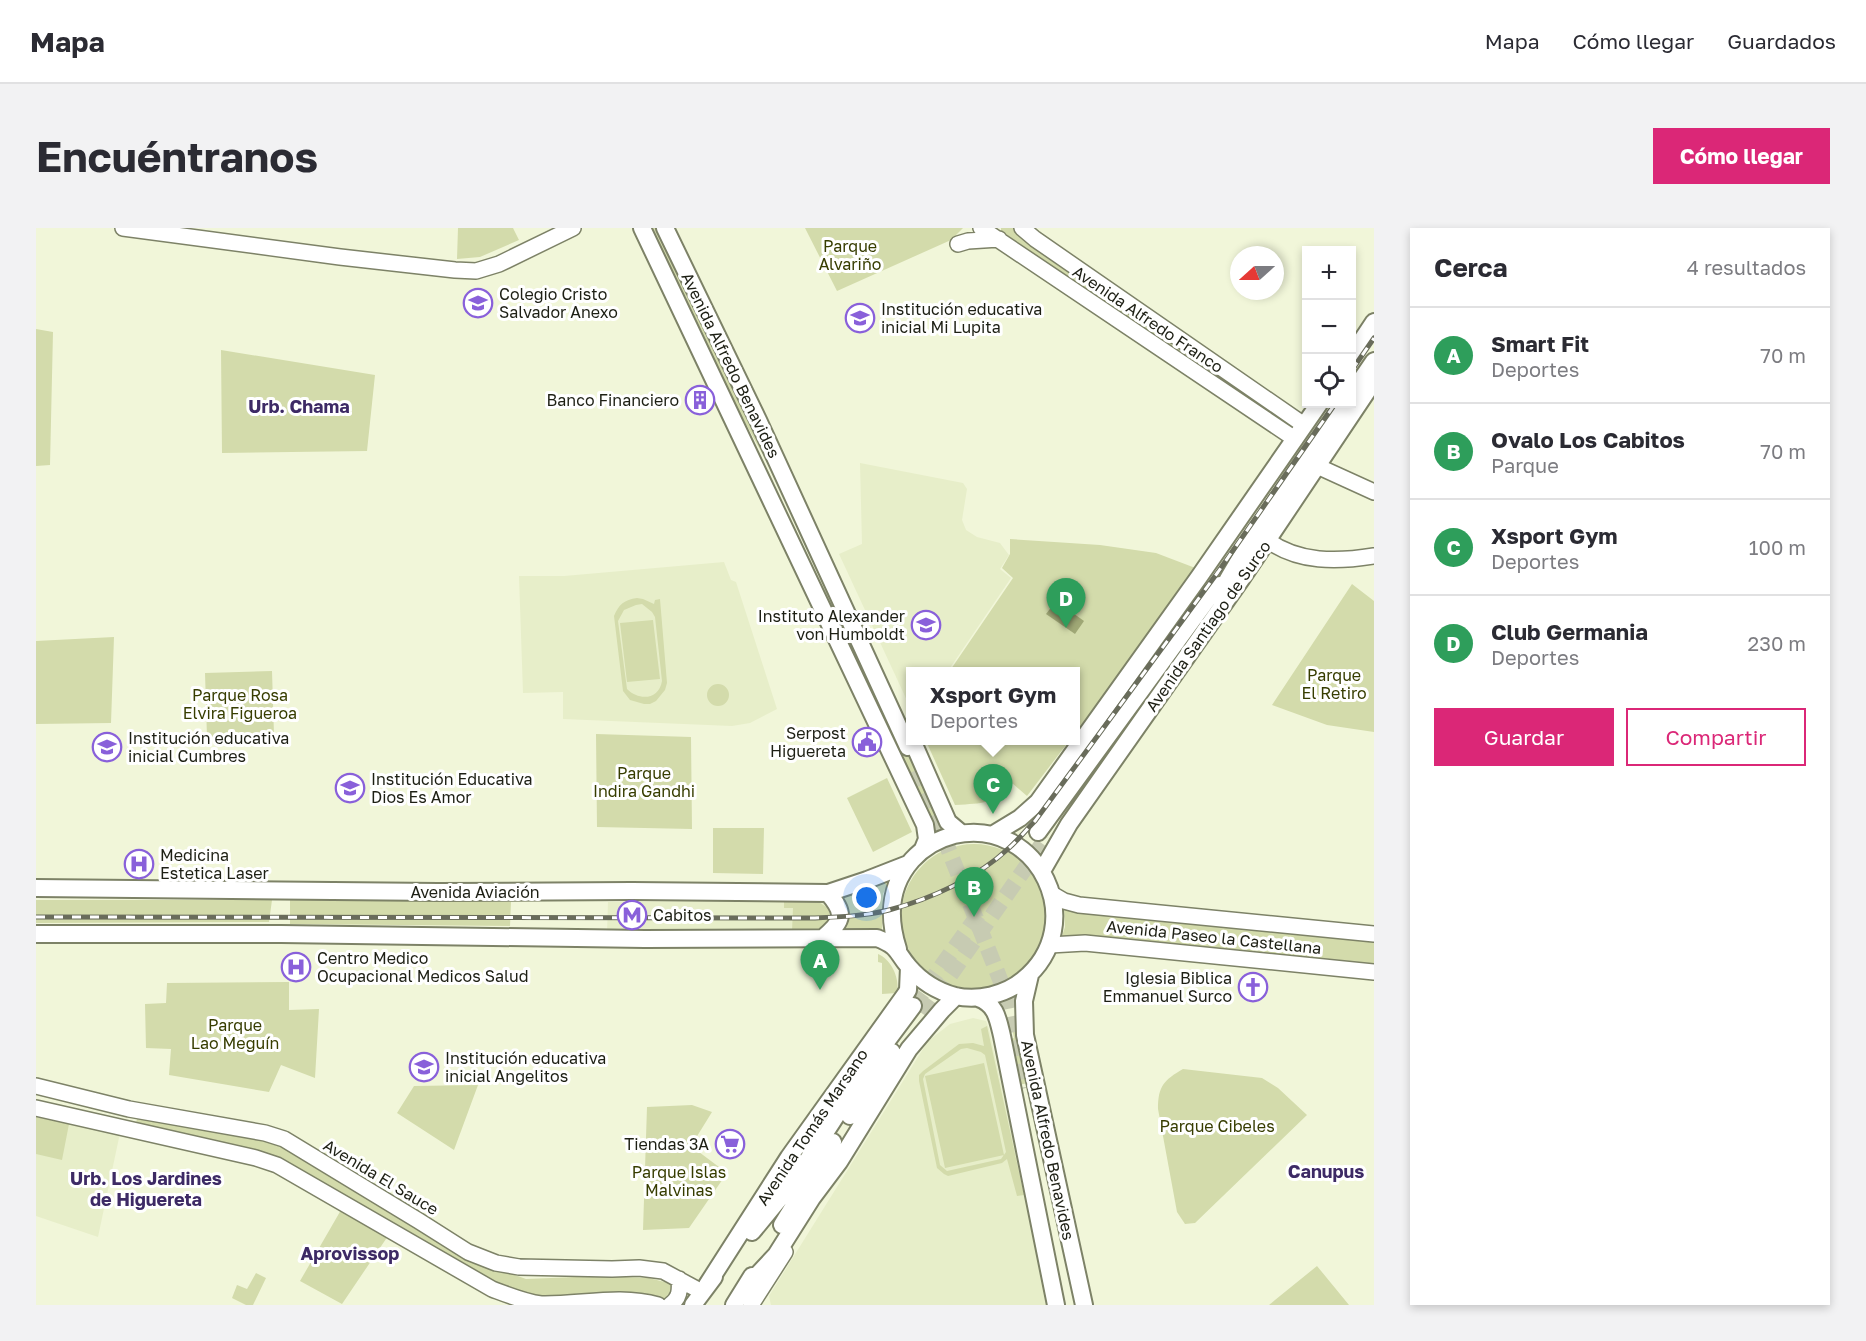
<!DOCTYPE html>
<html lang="es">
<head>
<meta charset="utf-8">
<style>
  body { margin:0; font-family:"Golos Text",sans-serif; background:#f2f2f3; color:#2b2b33 }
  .controls { position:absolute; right:18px; top:18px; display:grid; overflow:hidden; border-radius:0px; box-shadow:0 3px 9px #0003 }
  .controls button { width:54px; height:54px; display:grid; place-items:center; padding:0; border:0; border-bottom:2px solid #e1e1e2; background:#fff; color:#2b2b33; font:30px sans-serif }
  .compass { position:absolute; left:1194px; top:18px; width:54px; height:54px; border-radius:50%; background:#fff; box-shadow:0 3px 9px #0003; rotate:249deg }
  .you { position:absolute; left:831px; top:670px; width:21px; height:21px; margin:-15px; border:4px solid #fff; border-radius:50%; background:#1a73e8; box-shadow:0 0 0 9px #1a73e833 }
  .badge { display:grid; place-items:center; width:39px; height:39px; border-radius:50%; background:#db2777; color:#fff; font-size:20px; font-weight:700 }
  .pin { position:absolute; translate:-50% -50px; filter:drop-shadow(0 2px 3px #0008) }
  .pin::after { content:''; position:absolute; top:32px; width:21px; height:18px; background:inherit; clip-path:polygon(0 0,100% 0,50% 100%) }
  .popup { position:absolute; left:870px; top:439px; width:174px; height:78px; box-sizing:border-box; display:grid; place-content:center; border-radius:0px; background:#fff; filter:drop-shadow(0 2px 4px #0005); font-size:20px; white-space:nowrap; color:#7c7c81 }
  .popup b { font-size:22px; color:#2b2b33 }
  .popup::after { content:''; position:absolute; left:50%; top:100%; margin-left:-12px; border:12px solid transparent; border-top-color:#fff }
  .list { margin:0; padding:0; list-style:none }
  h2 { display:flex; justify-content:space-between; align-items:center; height:78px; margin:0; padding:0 24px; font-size:26px }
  h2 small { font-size:20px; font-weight:400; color:#7c7c81 }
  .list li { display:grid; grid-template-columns:39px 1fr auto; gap:18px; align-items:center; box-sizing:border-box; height:96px; padding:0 24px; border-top:2px solid #e1e1e2 }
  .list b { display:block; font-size:22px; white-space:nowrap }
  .list p { margin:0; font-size:20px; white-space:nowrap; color:#7c7c81 }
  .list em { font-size:20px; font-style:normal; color:#7c7c81 }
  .actions { display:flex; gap:12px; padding:18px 24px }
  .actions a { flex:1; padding:14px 0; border:2px solid #db2777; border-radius:0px; text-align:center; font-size:21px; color:#db2777 }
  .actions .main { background:#db2777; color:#fff }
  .icon { flex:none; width:33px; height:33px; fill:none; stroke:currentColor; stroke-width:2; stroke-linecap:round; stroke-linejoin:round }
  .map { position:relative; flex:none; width:1338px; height:1077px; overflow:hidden; border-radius:0px }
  header { display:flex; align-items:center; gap:36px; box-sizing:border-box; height:84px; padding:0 30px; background:#fff; border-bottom:2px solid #e1e1e2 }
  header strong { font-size:28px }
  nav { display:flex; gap:33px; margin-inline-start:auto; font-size:21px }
  .intro { display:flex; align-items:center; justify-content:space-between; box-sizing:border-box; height:144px; padding:0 36px }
  h1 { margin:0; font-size:42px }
  .button { padding:15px 27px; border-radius:0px; background:#db2777; color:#fff; font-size:21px; font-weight:700 }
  main { display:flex; gap:36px; padding:0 36px }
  aside { flex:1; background:#fff; border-radius:0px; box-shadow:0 3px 9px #0003 }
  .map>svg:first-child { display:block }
  .built { fill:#e7eec9 }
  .green { fill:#d3dbab; fill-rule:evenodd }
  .water { fill:#a0a876 }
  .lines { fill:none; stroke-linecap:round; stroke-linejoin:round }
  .primary-tunnel { stroke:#c7cbb2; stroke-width:16; stroke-dasharray:16 8; stroke-linecap:butt }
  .secondary-casing { stroke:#7d8267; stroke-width:18 }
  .primary-casing { stroke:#7d8267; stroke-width:20 }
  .secondary { stroke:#fff; stroke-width:15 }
  .primary { stroke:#fff; stroke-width:16 }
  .rail-casing { stroke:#696c5b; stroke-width:5 }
  .rail { stroke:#fff; stroke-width:3; stroke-dasharray:9; stroke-linecap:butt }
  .labels { text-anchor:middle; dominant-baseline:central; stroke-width:6; stroke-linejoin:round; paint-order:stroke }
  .park-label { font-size:16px; fill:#373d00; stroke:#fff }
  .poi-label { font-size:16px; fill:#1d1f14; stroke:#fff; text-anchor:start }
  .street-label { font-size:16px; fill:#1d1f14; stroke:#fff }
  .neighbourhood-label { font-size:18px; font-weight:bold; fill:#3d2a65; stroke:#fff }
</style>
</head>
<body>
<header>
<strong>Mapa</strong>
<nav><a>Mapa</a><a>Cómo llegar</a><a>Guardados</a></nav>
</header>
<div class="intro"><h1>Encuéntranos</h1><a class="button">Cómo llegar</a></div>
<main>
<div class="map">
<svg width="1338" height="1077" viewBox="0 0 1338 1077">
  <rect width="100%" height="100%" fill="#f1f6d9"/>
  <!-- built -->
  <path class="built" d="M824 235 927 255 931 261 926 292 930 302 941 309 964 315 973 327 964 341 975 350 912 443 874 444V479L803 326 826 316Z
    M688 334 695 352 700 354 741 481 714 495 696 498 527 491V464L487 465 483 348H528Z
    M785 672 795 677 796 695 785 705H571L572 674Z
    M937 790 950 793 953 801 1013 1077H735L733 1068 892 813 914 796Z
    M0 885 84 905 62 1009 0 988Z"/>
  <!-- green -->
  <path class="green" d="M422 0H477L483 12 444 29 421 31Z
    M613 0H623L706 173 743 256 675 133Z
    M769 0H927L915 12 801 63Z
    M965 0H981L1164 131 1160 140 965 3Z
    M0 101 17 104 14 237 0 238Z
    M185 122 339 147 331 223 186 225Z
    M974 311 1064 317 1120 325 1162 341 1040 504V444H913L977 350 966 340 974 326Z
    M1316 356 1338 373V504L1291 497 1236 477Z
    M601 370 607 371 618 376 619 372 624 371 631 455 629 462 620 473 614 476H608L594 472 587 463 578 388C583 376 588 372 601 370ZM606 376 616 384 619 389 626 453C623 472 603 473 591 461L582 393 588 382 600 377Z
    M617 392 624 451 591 454 584 395Z
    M78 409 75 495 0 496V413Z
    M236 443 238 507 171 509 169 445Z
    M671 467a11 11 0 1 1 22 0a11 11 0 1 1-22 0Z
    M560 506 655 509 656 601 561 599Z
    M890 513H1033L991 568 976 555C955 577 949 575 919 577Z
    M876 522 904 584 892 590 863 528Z
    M851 550 876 604 837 624 811 570Z
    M677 600H728L727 646 677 645Z
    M865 689a73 73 0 1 1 146 0a73 73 0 1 1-146 0Z
    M855 648 847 666 846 704 807 700 810 695 811 680 804 670Z
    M729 668 781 673 792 680C795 689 793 695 786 702L756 703 757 680H748V674L730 673Z
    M254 671 475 674 474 698 254 696Z
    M0 672H236L233 694 0 695Z
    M1028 678 1044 684 1338 714V738L1025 711 1029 699Z
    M842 726C856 732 864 751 861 765L846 766V735L842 734Z
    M253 754V782L283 781 279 850 245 837 233 864 133 847 135 821 110 820 109 776 130 775 131 755Z
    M983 788 996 854 979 858 972 812 978 810 975 793Z
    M951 798 988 967 981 968 971 931 966 935 912 948 908 946 901 940 883 853V847L887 843 923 816 937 815 948 818 945 801ZM931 820 945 824 949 827 970 924 965 931 911 943 904 937 887 851 889 846 925 821Z
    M948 835 968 927 909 940 889 848Z
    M1147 841 1226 850 1242 860 1271 887 1159 995 1149 996 1141 984 1122 881C1122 858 1128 852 1147 841Z
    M442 857 418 922 361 885 378 858Z
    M656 877 676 884 655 918 691 945 653 1000 607 1002 611 879Z
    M102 888 222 911 259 924 446 1035 490 1051 564 1048 613 1050 640 1057 632 1074 617 1068 515 1070 491 1068 462 1060 253 937 99 898Z
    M0 889 33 896 26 932 0 926Z
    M305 982 352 1008 306 1076 264 1053Z
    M1281 1038 1313 1077H1233L1239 1072Z
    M220 1045 230 1050 217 1077H210L196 1070 201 1057 211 1061Z"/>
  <!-- water -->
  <path class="water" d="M1020 373 1048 393 1039 406 1010 386Z"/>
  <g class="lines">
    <!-- primary-tunnel -->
    <path class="primary-tunnel" d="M881 542 971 769 990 860
      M877 778 945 683
      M887 786 1011 609"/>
    <!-- secondary casing -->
    <g class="secondary-casing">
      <path id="secondary" d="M87 0 304 29 419 42 440 43 463 36 537 0
        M945 0 1259 211
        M986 0 999 11 1268 197
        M922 16 932 13 963 11
        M1281 238 1338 264
        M1231 312C1263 335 1301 334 1338 328
        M1016 666 1028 673 1043 677 1338 706
        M1014 717 1049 715 1338 744
        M0 858 93 881 229 905 248 911 383 993 432 1024 460 1035 483 1039 576 1041 603 1040 627 1043 666 1064
        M0 880 220 930 241 937 456 1061C472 1067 489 1074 505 1076 544 1077 583 1066 622 1077
        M634 1077C644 1070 644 1062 643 1051
        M715 1077 749 1024"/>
    </g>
    <!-- primary casing -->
    <g class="primary-casing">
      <path id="primary" d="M606 0 889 597 891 611 887 621
        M629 0 722 192 872 519
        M1316 127 1338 94
        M1316 165 1338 133
        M1182 369C1218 303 1265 237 1308 176
        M876 512 912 594 925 605
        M1002 604 1176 365 1184 357
        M956 607 984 590 1002 574 1163 349 1283 176
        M1006 643 1033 596 1206 350 1338 153
        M0 660 402 664 596 663 792 665 831 652 872 636
        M0 706H245L609 711 841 710C864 719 859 723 873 739 885 753 901 763 919 768 942 773 969 767 987 752 1055 697 1003 588 918 607 902 611 887 620 876 632 853 658 852 690 862 721
        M788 709C808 692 809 685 792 665
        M994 747 988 773 989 807 1048 1077
        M942 770C960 776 962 791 966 808L1020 1077
        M814 888 856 824
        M746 997 797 914
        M716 1004 758 953 833 837 877 778
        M671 1057 753 929 869 767 872 762 873 739
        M712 1057 740 1027 776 970 803 934 873 821 906 782 920 768
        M657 1077 678 1049
        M698 1077 716 1048"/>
    </g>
    <!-- secondary -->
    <use href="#secondary" class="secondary"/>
    <!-- primary -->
    <use href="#primary" class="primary"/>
    <!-- rail casing -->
    <g class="rail-casing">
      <path id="rail" d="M1316 142 1338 110
        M0 689 779 690C804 689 829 688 853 682 895 671 941 650 973 620 982 612 990 602 999 593L1182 344 1299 176"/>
    </g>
    <!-- rail -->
    <use href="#rail" class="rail"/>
  </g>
  <!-- icons -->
  <defs>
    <g id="school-ring" transform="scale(1.5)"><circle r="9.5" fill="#fff" stroke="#8960da" stroke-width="1.5"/><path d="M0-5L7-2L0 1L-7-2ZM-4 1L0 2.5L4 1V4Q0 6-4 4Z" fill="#8960da"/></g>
    <g id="building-ring" transform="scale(1.5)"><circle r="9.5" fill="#fff" stroke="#8960da" stroke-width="1.5"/><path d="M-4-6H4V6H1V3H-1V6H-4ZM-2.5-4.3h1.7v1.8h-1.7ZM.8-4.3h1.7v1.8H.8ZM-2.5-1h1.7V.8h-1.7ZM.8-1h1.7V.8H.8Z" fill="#8960da"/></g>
    <g id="university-ring" transform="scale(1.5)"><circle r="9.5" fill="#fff" stroke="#8960da" stroke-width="1.5"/><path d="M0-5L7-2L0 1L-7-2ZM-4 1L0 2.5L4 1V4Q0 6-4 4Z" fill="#8960da"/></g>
    <g id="civic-ring" transform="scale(1.5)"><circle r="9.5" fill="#fff" stroke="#8960da" stroke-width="1.5"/><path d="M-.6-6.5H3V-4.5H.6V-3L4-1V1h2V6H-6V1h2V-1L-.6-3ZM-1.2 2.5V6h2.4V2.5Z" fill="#8960da"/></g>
    <g id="hospital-ring" transform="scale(1.5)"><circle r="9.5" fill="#fff" stroke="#8960da" stroke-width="1.5"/><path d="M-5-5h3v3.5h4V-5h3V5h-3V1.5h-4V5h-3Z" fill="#8960da"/></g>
    <g id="metro-ring" transform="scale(1.5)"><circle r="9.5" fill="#fff" stroke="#8960da" stroke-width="1.5"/><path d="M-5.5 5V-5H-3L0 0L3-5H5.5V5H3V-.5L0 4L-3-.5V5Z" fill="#8960da"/></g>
    <g id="church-ring" transform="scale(1.5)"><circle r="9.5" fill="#fff" stroke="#8960da" stroke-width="1.5"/><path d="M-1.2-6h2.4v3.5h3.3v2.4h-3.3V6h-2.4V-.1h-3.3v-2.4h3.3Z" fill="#8960da"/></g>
    <g id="supermarket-ring" transform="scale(1.5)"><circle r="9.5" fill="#fff" stroke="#8960da" stroke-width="1.5"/><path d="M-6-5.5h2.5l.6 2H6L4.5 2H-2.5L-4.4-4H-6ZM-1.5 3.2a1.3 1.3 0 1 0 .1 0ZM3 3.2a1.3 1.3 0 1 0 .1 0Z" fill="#8960da"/></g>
  </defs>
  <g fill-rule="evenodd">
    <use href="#school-ring" x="442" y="75"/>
    <use href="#school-ring" x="824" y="90"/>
    <use href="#building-ring" x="664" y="172"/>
    <use href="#university-ring" x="890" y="397"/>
    <use href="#civic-ring" x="831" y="514"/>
    <use href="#school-ring" x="71" y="519"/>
    <use href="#school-ring" x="314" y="560"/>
    <use href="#hospital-ring" x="103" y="636"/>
    <use href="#metro-ring" x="596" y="687"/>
    <use href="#hospital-ring" x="260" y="739"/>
    <use href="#church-ring" x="1217" y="759"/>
    <use href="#school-ring" x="388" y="839"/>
    <use href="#supermarket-ring" x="694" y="916"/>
  </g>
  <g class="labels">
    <!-- park labels -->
    <g class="park-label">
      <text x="814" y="18">Parque<tspan x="814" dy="18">Alvariño</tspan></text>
      <text x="1298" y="447">Parque<tspan x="1298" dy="18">El Retiro</tspan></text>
      <text x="204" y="467">Parque Rosa<tspan x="204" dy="18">Elvira Figueroa</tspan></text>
      <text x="608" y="545">Parque<tspan x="608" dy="18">Indira Gandhi</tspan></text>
      <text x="199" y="797">Parque<tspan x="199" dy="18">Lao Meguín</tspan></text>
      <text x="1181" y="898">Parque Cibeles</text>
      <text x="643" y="944">Parque Islas<tspan x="643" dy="18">Malvinas</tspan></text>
    </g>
    <!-- poi labels -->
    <g class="poi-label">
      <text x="463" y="66">Colegio Cristo<tspan x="463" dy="18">Salvador Anexo</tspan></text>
      <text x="845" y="81">Institución educativa<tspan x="845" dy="18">inicial Mi Lupita</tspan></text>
      <text x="643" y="172" text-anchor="end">Banco Financiero</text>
      <text x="869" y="388" text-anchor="end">Instituto Alexander<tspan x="869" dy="18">von Humboldt</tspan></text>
      <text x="810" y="505" text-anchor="end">Serpost<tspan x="810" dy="18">Higuereta</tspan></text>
      <text x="92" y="510">Institución educativa<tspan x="92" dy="18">inicial Cumbres</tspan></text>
      <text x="335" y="551">Institución Educativa<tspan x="335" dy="18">Dios Es Amor</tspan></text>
      <text x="124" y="627">Medicina<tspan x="124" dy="18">Estetica Laser</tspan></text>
      <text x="617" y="687">Cabitos</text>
      <text x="281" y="730">Centro Medico<tspan x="281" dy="18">Ocupacional Medicos Salud</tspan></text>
      <text x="1196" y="750" text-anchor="end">Iglesia Biblica<tspan x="1196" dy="18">Emmanuel Surco</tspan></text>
      <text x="409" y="830">Institución educativa<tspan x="409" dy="18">inicial Angelitos</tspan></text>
      <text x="673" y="916" text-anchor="end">Tiendas 3A</text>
    </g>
    <!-- street labels -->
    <g class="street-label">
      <text transform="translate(1112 91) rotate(34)">Avenida Alfredo Franco</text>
      <text transform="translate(695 137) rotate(64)">Avenida Alfredo Benavides</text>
      <text transform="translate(1172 398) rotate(-55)">Avenida Santiago de Surco</text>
      <text x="439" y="664">Avenida Aviación</text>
      <text transform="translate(1178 709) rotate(6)">Avenida Paseo la Castellana</text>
      <text transform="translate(776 899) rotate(-56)">Avenida Tomás Marsano</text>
      <text transform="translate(1012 912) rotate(78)">Avenida Alfredo Benavides</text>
      <text transform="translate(345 949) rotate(31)">Avenida El Sauce</text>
    </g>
    <!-- neighbourhood labels -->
    <g class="neighbourhood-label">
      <text x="263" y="178">Urb. Chama</text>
      <text x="1290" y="943">Canupus</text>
      <text x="110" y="950">Urb. Los Jardines<tspan x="110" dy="21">de Higuereta</tspan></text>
      <text x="314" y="1025">Aprovissop</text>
    </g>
  </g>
</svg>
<div class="controls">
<button>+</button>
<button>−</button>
<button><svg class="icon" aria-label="locate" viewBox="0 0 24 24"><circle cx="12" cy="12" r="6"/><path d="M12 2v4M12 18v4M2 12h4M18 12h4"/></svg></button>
</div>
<svg class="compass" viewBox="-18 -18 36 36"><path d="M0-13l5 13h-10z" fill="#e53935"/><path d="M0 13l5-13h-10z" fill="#7c7c81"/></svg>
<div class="you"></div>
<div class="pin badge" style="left:784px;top:762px;background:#2e9e5b">A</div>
<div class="pin badge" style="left:938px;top:689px;background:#2e9e5b">B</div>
<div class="pin badge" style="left:957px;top:586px;background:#2e9e5b">C</div>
<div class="popup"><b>Xsport Gym</b>Deportes</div>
<div class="pin badge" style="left:1030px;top:400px;background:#2e9e5b">D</div>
</div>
<aside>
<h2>Cerca<small>4 resultados</small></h2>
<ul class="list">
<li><span class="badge" style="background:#2e9e5b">A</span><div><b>Smart Fit</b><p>Deportes</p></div><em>70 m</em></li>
<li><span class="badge" style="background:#2e9e5b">B</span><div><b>Ovalo Los Cabitos</b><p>Parque</p></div><em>70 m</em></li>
<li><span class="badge" style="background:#2e9e5b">C</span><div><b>Xsport Gym</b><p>Deportes</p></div><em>100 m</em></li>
<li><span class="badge" style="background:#2e9e5b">D</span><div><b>Club Germania</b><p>Deportes</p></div><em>230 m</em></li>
</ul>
<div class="actions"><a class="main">Guardar</a><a>Compartir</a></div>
</aside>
</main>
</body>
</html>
